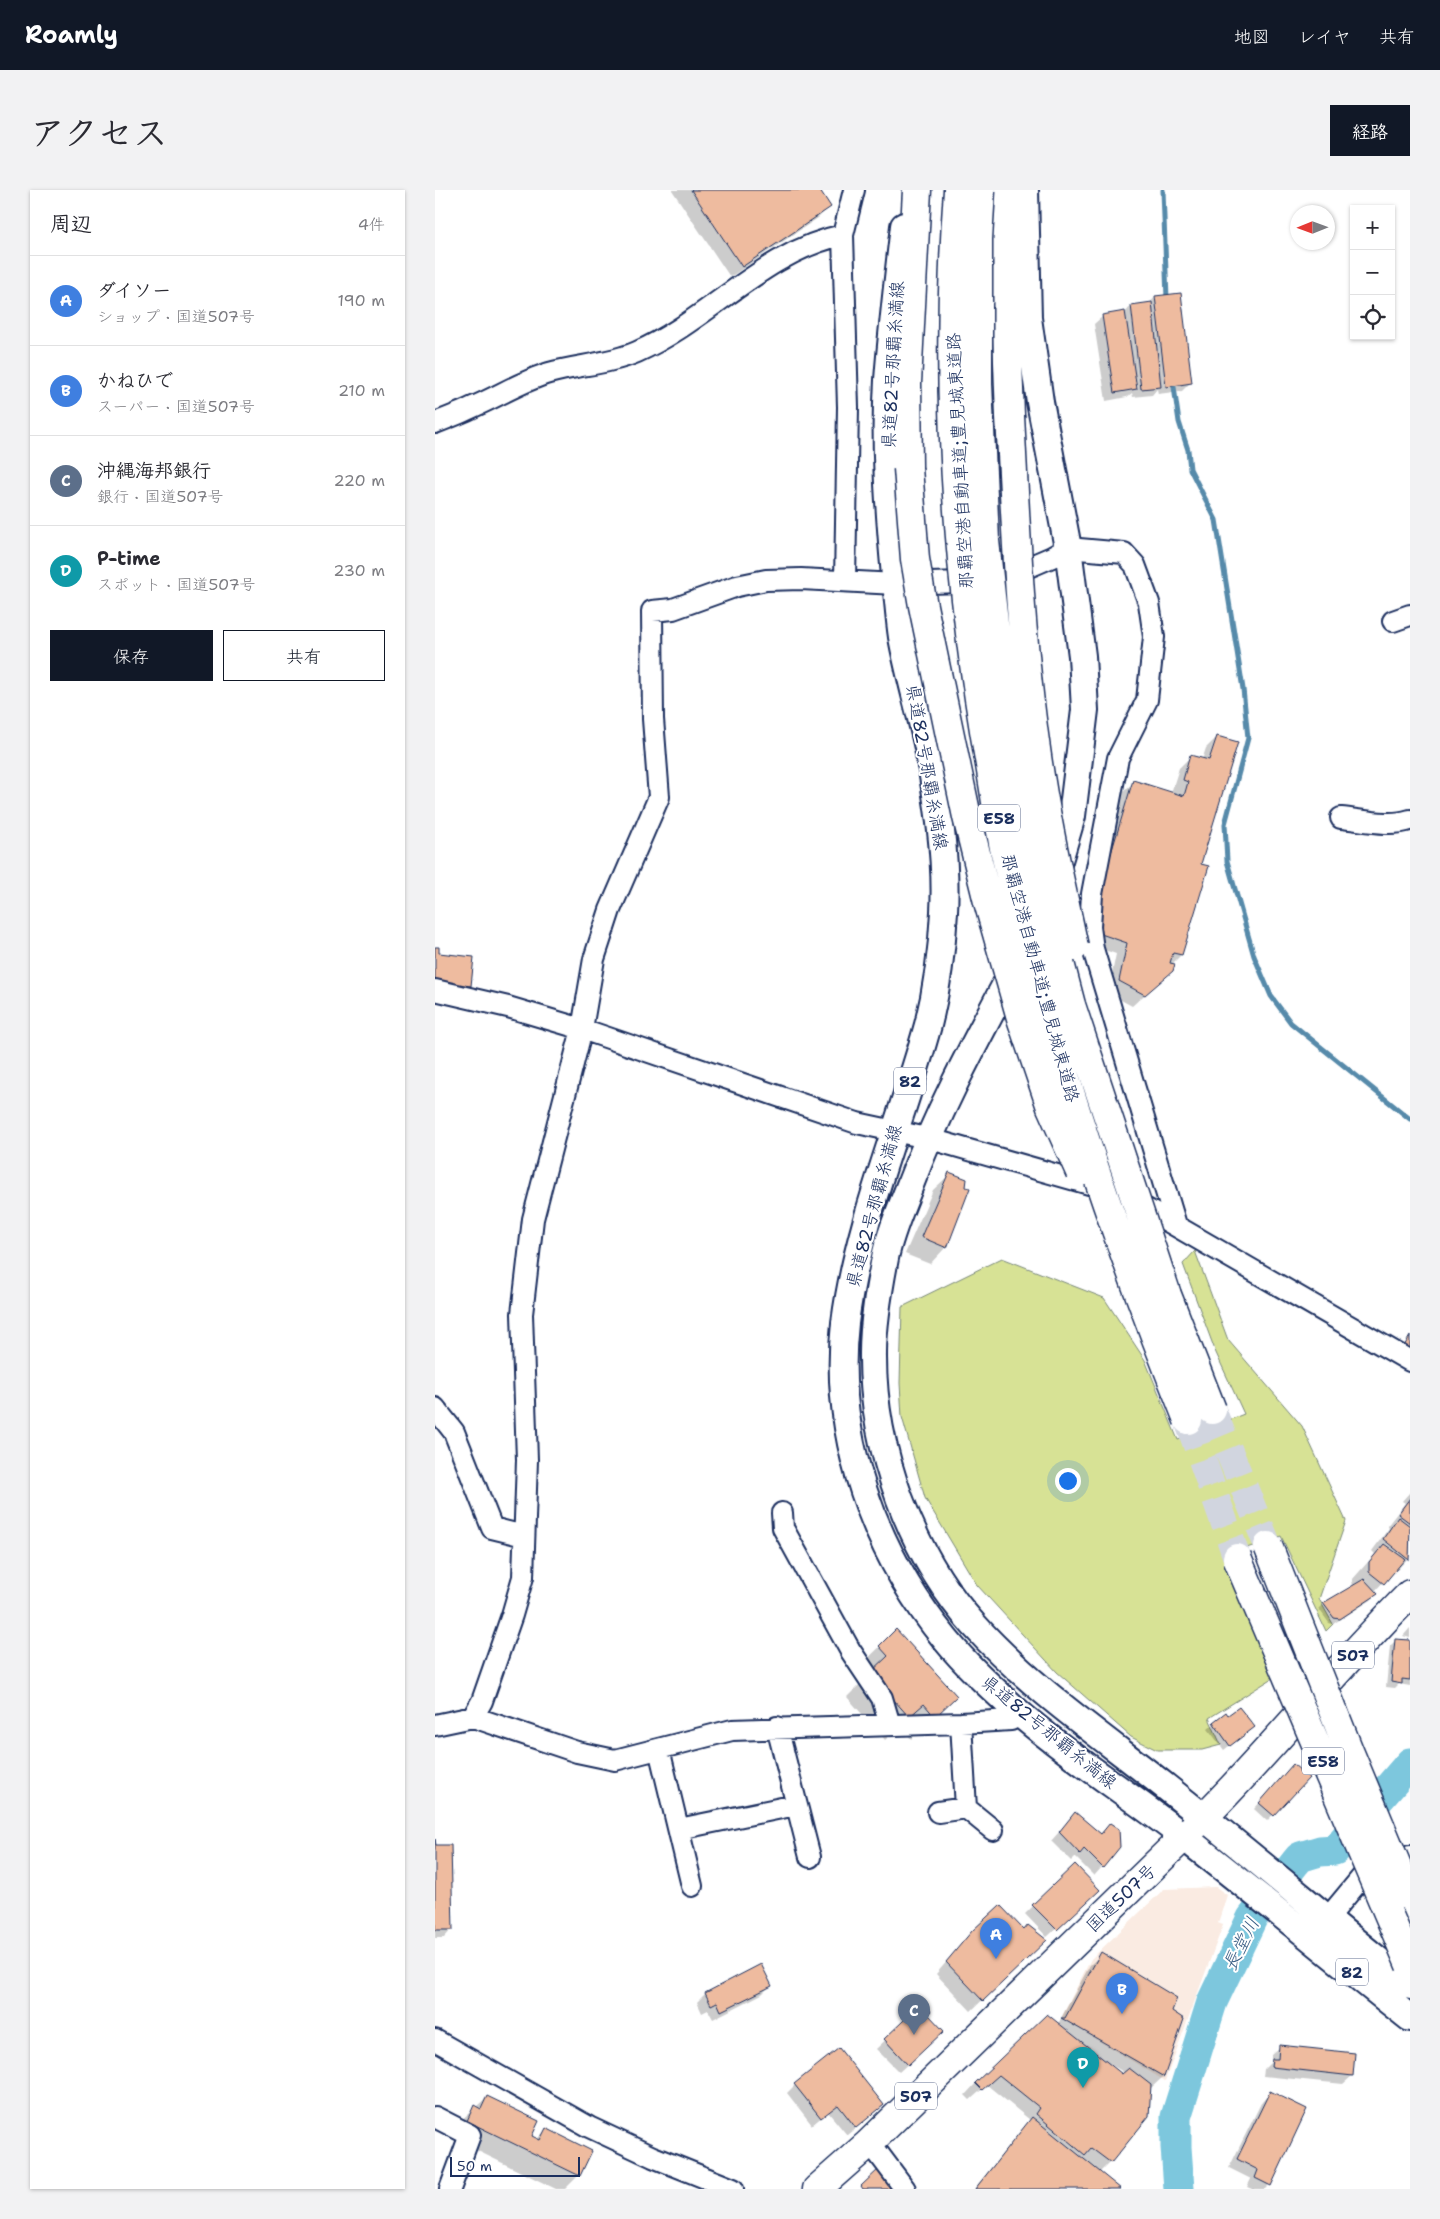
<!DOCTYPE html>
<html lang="ja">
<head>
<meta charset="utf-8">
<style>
  body { margin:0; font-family:"Shantell Sans","Klee One",sans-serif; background:#f2f2f3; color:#2b2b33 }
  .controls { position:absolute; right:15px; top:15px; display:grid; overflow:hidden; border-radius:0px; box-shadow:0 1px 4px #0004 }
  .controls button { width:45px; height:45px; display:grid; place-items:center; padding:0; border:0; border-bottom:1px solid #e1e1e2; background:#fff; color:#2b2b33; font:25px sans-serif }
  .compass { position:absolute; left:855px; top:15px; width:45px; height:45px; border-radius:50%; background:#fff; box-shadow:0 1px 4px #0004; rotate:269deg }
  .scale { position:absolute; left:15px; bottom:12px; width:130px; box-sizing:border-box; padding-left:5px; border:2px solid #1b2f5e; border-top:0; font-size:14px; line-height:18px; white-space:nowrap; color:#1b2f5e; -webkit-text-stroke:4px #fff; paint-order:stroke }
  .you { position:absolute; left:632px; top:1290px; width:18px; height:18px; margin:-12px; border:4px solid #fff; border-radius:50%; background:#1a73e8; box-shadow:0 0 0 8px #1a73e833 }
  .badge { display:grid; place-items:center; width:32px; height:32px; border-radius:50%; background:#111827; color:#fff; font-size:16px; font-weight:700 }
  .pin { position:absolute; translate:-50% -41px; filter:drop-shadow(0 1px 2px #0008) }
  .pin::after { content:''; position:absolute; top:26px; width:18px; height:15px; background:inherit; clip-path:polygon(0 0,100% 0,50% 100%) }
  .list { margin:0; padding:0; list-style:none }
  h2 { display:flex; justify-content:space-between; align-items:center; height:65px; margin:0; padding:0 20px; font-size:21px }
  h2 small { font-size:16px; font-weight:400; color:#7c7c81 }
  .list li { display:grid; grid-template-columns:32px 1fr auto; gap:15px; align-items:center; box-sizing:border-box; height:90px; padding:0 20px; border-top:1px solid #e1e1e2 }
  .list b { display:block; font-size:19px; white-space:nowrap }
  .list p { margin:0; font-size:16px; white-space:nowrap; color:#7c7c81 }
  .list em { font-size:16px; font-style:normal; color:#7c7c81 }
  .actions { display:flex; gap:10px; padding:15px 20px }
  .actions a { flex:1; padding:11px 0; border:1px solid #111827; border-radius:0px; text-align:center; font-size:18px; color:#111827 }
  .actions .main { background:#111827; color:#fff }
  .icon { flex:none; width:28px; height:28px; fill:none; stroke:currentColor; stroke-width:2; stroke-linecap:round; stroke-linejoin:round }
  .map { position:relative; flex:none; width:975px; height:1999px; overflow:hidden; border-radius:0px }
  header { display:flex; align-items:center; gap:30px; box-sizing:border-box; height:70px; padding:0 25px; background:#111827; color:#fff }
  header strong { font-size:24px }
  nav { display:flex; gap:28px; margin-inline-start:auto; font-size:18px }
  .intro { display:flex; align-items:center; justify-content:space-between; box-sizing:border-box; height:120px; padding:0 30px }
  h1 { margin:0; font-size:35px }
  .button { padding:12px 22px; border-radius:0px; background:#111827; color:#fff; font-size:18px; font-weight:700 }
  main { display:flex; gap:30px; padding:0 30px }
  aside { flex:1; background:#fff; border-radius:0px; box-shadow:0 1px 4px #0004 }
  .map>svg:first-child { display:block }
  .built { fill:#faebe2 }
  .green { fill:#d7e295; stroke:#79887a }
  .shadow { fill:#0003; fill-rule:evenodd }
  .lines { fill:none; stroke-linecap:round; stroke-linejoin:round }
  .stream { stroke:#568aaa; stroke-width:5 }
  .river { stroke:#7dc7dd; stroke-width:31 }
  .building { fill:#eebb9f; stroke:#1b2f5e }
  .highway-tunnel { stroke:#d1d5df; stroke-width:28; stroke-dasharray:28 14; stroke-linecap:butt }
  .minor-casing { stroke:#1b2f5e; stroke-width:24 }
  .major-casing { stroke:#1b2f5e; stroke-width:30 }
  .highway-casing { stroke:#1b2f5e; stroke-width:31 }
  .minor { stroke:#fff; stroke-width:20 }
  .major { stroke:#fff; stroke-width:26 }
  .highway { stroke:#fff; stroke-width:28 }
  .highway-bridge-casing { stroke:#1b2f5e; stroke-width:31; stroke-linecap:butt }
  .highway-bridge { stroke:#fff; stroke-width:28 }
  .labels { text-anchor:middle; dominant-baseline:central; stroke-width:4; stroke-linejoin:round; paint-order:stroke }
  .shield { fill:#fff; stroke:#5f6d8e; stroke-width:1 }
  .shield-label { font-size:16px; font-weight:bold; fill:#1b2f5e }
  .street-label { font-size:18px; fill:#1b2f5e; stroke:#fff }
  .water-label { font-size:19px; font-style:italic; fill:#385d84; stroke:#fff }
</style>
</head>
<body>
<header>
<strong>Roamly</strong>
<nav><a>地図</a><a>レイヤ</a><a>共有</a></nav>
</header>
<div class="intro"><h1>アクセス</h1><a class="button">経路</a></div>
<main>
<aside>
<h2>周辺<small>4件</small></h2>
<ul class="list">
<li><span class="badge" style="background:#3f7fe0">A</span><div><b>ダイソー</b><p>ショップ · 国道507号</p></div><em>190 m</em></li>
<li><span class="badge" style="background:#3f7fe0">B</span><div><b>かねひで</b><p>スーパー · 国道507号</p></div><em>210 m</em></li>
<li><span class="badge" style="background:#5c6f8a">C</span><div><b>沖縄海邦銀行</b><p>銀行 · 国道507号</p></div><em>220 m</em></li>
<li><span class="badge" style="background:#0f9aa8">D</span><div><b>P-time</b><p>スポット · 国道507号</p></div><em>230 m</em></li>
</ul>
<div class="actions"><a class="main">保存</a><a>共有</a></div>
</aside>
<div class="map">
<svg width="975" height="1999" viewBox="0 0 975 1999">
  <rect width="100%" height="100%" fill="#fff"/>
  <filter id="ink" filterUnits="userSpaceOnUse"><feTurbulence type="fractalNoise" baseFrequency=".02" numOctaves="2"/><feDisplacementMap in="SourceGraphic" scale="10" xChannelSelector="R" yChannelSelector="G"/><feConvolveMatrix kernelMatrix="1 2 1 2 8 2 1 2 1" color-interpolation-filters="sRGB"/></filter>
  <g filter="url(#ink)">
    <!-- built -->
    <path class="built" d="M781 1697 792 1705 783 1733 788 1735 730 1891 626 1828 656 1769 729 1699Z"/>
    <!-- green -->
    <path class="green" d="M760 1061 793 1150 867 1236 911 1331 884 1409 898 1434 891 1441 846 1346 792 1365 838 1488 774 1528 786 1555 767 1560H722L696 1547 622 1482 542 1395 490 1308 467 1227 465 1193 467 1117 567 1068 669 1108 710 1170 743 1250 809 1224 781 1163 748 1074Z"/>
    <!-- shadow -->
    <path class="shadow" d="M237 0H383L394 17 383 28 295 87Z
      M720 107 755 193 747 201 723 204 722 199 717 205 698 207 697 203 692 207 671 211 659 134 668 126 690 123 696 116 714 114Z
      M782 547 764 674 746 765 737 774V780L697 816 673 803 681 764 652 754 651 722 687 603 699 592 736 603 744 578 756 566 767 570 771 558Z
      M0 758 2 764 35 795 26 804 0 801Z
      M515 984 511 1057 495 1074 470 1064 498 1000Z
      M975 1302V1366L962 1380 960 1379 939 1402 941 1404 936 1410 898 1434 894 1433 884 1419 889 1414 918 1397 917 1390 940 1364 937 1361 954 1338 952 1336 970 1313 967 1311Z
      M975 1438V1448L968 1446Z
      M461 1441 520 1506 476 1549 465 1536 450 1550 412 1507 430 1489 421 1480Z
      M961 1450 975 1451V1496L964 1494 960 1498 951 1497 955 1456Z
      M791 1524 793 1527 818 1537 789 1560 773 1539Z
      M853 1581 872 1588 832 1631 819 1619Z
      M640 1624 665 1644 675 1634 667 1677 659 1686 640 1667 636 1671 616 1651Z
      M0 1657 17 1739 9 1748H0Z
      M640 1675 655 1708 612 1747 590 1724Z
      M538 1741 599 1761 536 1821 501 1784Z
      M667 1764 747 1829 728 1887 716 1898 715 1897 675 1972 664 1983 684 1999H539L595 1930 552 1895 535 1910 530 1905 541 1893 624 1832 655 1775ZM675 1874 690 1883 687 1886Z
      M335 1796 327 1804 278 1829 273 1820 267 1823 262 1812 270 1804Z
      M487 1815 499 1850 464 1882 441 1859Z
      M845 1857 917 1886 908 1894 828 1886 829 1879 836 1872V1865Z
      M360 1895 439 1923 412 1945 393 1922 377 1935 352 1903Z
      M835 1902 834 1995 830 1999H817L812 1997 816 1989 794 1978 827 1911Z
      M52 1907 96 1946 102 1949 111 1940 144 1985 130 1999H121L16 1948 23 1933Z"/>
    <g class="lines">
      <!-- stream -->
      <path class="stream" d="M728 0 732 109
        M738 190 744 232 753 260 755 279 781 330 808 499 813 548 790 634 792 671 819 766 836 806 856 833 975 929"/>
      <!-- river -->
      <path class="river" d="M744 1999 741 1957V1927L777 1812 817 1728 860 1673 865 1667 885 1661 900 1660 975 1573"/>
    </g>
    <!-- building -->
    <path class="building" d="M256 0H385L396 17 307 77Z
      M746 103 757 193 731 197 720 106Z
      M717 112 726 197 706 199 696 115Z
      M690 121 702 199 679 203 667 125Z
      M782 546 803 552 766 674 774 676 747 765 738 763 735 773 740 774 738 781 710 805 684 791 692 753 663 743 662 710 698 590 749 606 753 592 748 590 755 565 774 570Z
      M0 757H4V763L39 767 36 796 0 792Z
      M514 982 532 989 531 997 535 998 512 1058 486 1047Z
      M975 1146V1161L968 1158Z
      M975 1308V1333L963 1324Z
      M963 1327 975 1336 974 1370 948 1349Z
      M949 1354 970 1369 949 1394 934 1382V1372Z
      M929 1389 943 1404 905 1429 899 1428 888 1413Z
      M461 1439 522 1506 500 1527 489 1514 474 1527 435 1483 453 1466 444 1456Z
      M960 1449 975 1450V1490L967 1489V1494L956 1492Z
      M804 1517 820 1537 795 1556 778 1532 791 1522 793 1525Z
      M858 1574 874 1588 839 1626 824 1613Z
      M640 1622 666 1644 675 1633 684 1639 685 1657 668 1678 649 1659 645 1664 624 1642Z
      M0 1649 1 1655H16L18 1740H0Z
      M640 1674 665 1700 622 1740 597 1715Z
      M565 1715 589 1740 593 1735 612 1750 548 1811 511 1772 537 1741Z
      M666 1762 742 1808 737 1821 749 1829 729 1887 626 1828H630Z
      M326 1774 337 1796 286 1821 282 1812 276 1815 270 1803Z
      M487 1813 496 1821 493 1824 509 1841 473 1875 449 1849Z
      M612 1824 687 1884 694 1878 716 1895 714 1926 676 1973 656 1958 650 1965 601 1924 605 1918 564 1885 547 1900 540 1893Z
      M844 1855 920 1863 918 1886 836 1877 837 1869H843Z
      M404 1858 449 1915 421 1938 403 1915 386 1928 359 1894Z
      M835 1901 872 1919 836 1996 820 1988 823 1980 802 1969Z
      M52 1906 104 1931 97 1946 105 1950 111 1938 157 1961 145 1986 32 1931 39 1915 46 1919Z
      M597 1927 686 1999H540Z
      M446 1977 456 1999H428L426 1996Z"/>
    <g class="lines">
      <!-- highway-tunnel -->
      <path class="highway-tunnel" d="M777 1220 833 1356
        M753 1230 802 1368"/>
      <!-- minor casing -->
      <g class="minor-casing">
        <path id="minor" d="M0 233C13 228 26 223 38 217 64 206 87 191 114 183 143 175 174 174 202 162 274 130 329 61 408 45
          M410 391 413 217 408 45 419 0
          M958 431 975 425
          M906 628C928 630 955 637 975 630
          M0 800 73 817 147 839 422 933 492 948 682 1002 975 1171
          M0 1218 19 1242 57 1338 89 1346
          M347 1323 348 1338 415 1460 447 1508 455 1535
          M38 1527 47 1511 77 1425 88 1387 92 1270 87 1124 98 1029 147 839 159 769 175 720 224 607 218 529 217 421 238 419 302 396 331 390 366 389 461 394 561 391 617 367 633 358 689 363 700 375 714 413 719 447 712 510 683 568 657 704 655 737 658 759 741 1035
          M526 1533 531 1618 558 1640
          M0 1535 38 1527 142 1562 180 1570 297 1540 526 1533 576 1530 586 1524
          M342 1537 375 1667
          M224 1559 257 1696
          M503 1622 531 1618
          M244 1639 361 1615
          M893 1728 927 1687 952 1674 975 1666
          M0 1850 154 1937 218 1967 298 1999
          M0 1927 35 1945 15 1999
          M433 1954 443 1963 470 1999"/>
      </g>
      <!-- major casing -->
      <g class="major-casing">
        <path id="major" d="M590 0 593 128 605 212 633 358 647 466 650 520 637 626 620 684
          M469 36C463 87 457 138 453 190 449 255 454 321 460 386 463 406 464 427 467 447 474 485 485 521 493 558 503 612 512 668 509 722 507 760 502 799 493 835 466 934 423 1030 410 1133 397 1247 440 1363 511 1450 532 1476 559 1500 584 1523 634 1566 689 1601 741 1641 820 1702 897 1766 975 1828
          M581 775C543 847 504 918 475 995 466 1019 455 1042 450 1068 444 1099 438 1132 438 1163 437 1258 476 1365 539 1435 595 1497 665 1545 731 1597 813 1662 893 1730 975 1796"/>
      </g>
      <!-- highway casing -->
      <g class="highway-casing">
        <path id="highway" d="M574 0 569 63 575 226
          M473 278 472 193 482 0
          M382 1999 433 1954 768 1628C840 1556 903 1476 975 1404"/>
      </g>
      <!-- minor -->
      <use href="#minor" class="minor"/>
      <!-- major -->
      <use href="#major" class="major"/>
      <!-- highway -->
      <use href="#highway" class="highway"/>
      <!-- highway-bridge casing -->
      <g class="highway-bridge-casing">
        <path id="highway-bridge" d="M523 0C509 192 521 386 555 575 560 604 564 634 570 663 614 857 679 1046 753 1230
          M546 0 543 49V194L550 351 564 479 602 685 636 815 732 1105 777 1220
          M575 226C581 337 585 449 601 559 610 626 625 691 639 757
          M473 278 480 369 488 416 532 627 553 712 586 828 616 917 645 982
          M833 1356 914 1561 975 1707
          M802 1368 975 1775"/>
      </g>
      <!-- highway-bridge -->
      <use href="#highway-bridge" class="highway-bridge"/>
    </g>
  </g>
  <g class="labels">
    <!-- shield labels -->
    <g class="shield">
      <rect x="543" y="614.5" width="42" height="27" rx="4"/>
      <rect x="459" y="877.5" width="32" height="27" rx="4"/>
      <rect x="897" y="1451.5" width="42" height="27" rx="4"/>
      <rect x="867" y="1557.5" width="42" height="27" rx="4"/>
      <rect x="901" y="1768.5" width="32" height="27" rx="4"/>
      <rect x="460" y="1892.5" width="42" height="27" rx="4"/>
    </g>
    <g class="shield-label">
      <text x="564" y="628">E58</text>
      <text x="475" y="891">82</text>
      <text x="918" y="1465">507</text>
      <text x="888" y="1571">E58</text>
      <text x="917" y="1782">82</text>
      <text x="481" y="1906">507</text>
    </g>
    <!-- street labels -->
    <g class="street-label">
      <text transform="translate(458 175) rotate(-87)">県道82号那覇糸満線</text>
      <text transform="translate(525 271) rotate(-93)">那覇空港自動車道;豊見城東道路</text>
      <text transform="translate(492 577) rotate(80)">県道82号那覇糸満線</text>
      <text transform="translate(605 788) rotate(75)">那覇空港自動車道;豊見城東道路</text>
      <text transform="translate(439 1016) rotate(-75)">県道82号那覇糸満線</text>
      <text transform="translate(614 1542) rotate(39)">県道82号那覇糸満線</text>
      <text transform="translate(686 1708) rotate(-44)">国道507号</text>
    </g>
    <!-- water labels -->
    <g class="water-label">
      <text transform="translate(806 1754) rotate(-63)">長堂川</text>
    </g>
  </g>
</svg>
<div class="controls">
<button>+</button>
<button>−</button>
<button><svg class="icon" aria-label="locate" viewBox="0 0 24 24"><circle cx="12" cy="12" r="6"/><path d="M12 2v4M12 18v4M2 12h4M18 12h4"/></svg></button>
</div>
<svg class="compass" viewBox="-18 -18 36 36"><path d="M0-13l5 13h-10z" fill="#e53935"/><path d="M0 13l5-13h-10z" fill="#7c7c81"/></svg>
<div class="scale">50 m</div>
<div class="you"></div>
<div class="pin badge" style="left:561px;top:1769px;background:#3f7fe0">A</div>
<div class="pin badge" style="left:687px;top:1824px;background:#3f7fe0">B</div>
<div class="pin badge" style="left:479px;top:1845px;background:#5c6f8a">C</div>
<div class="pin badge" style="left:648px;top:1898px;background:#0f9aa8">D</div>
</div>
</main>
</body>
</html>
